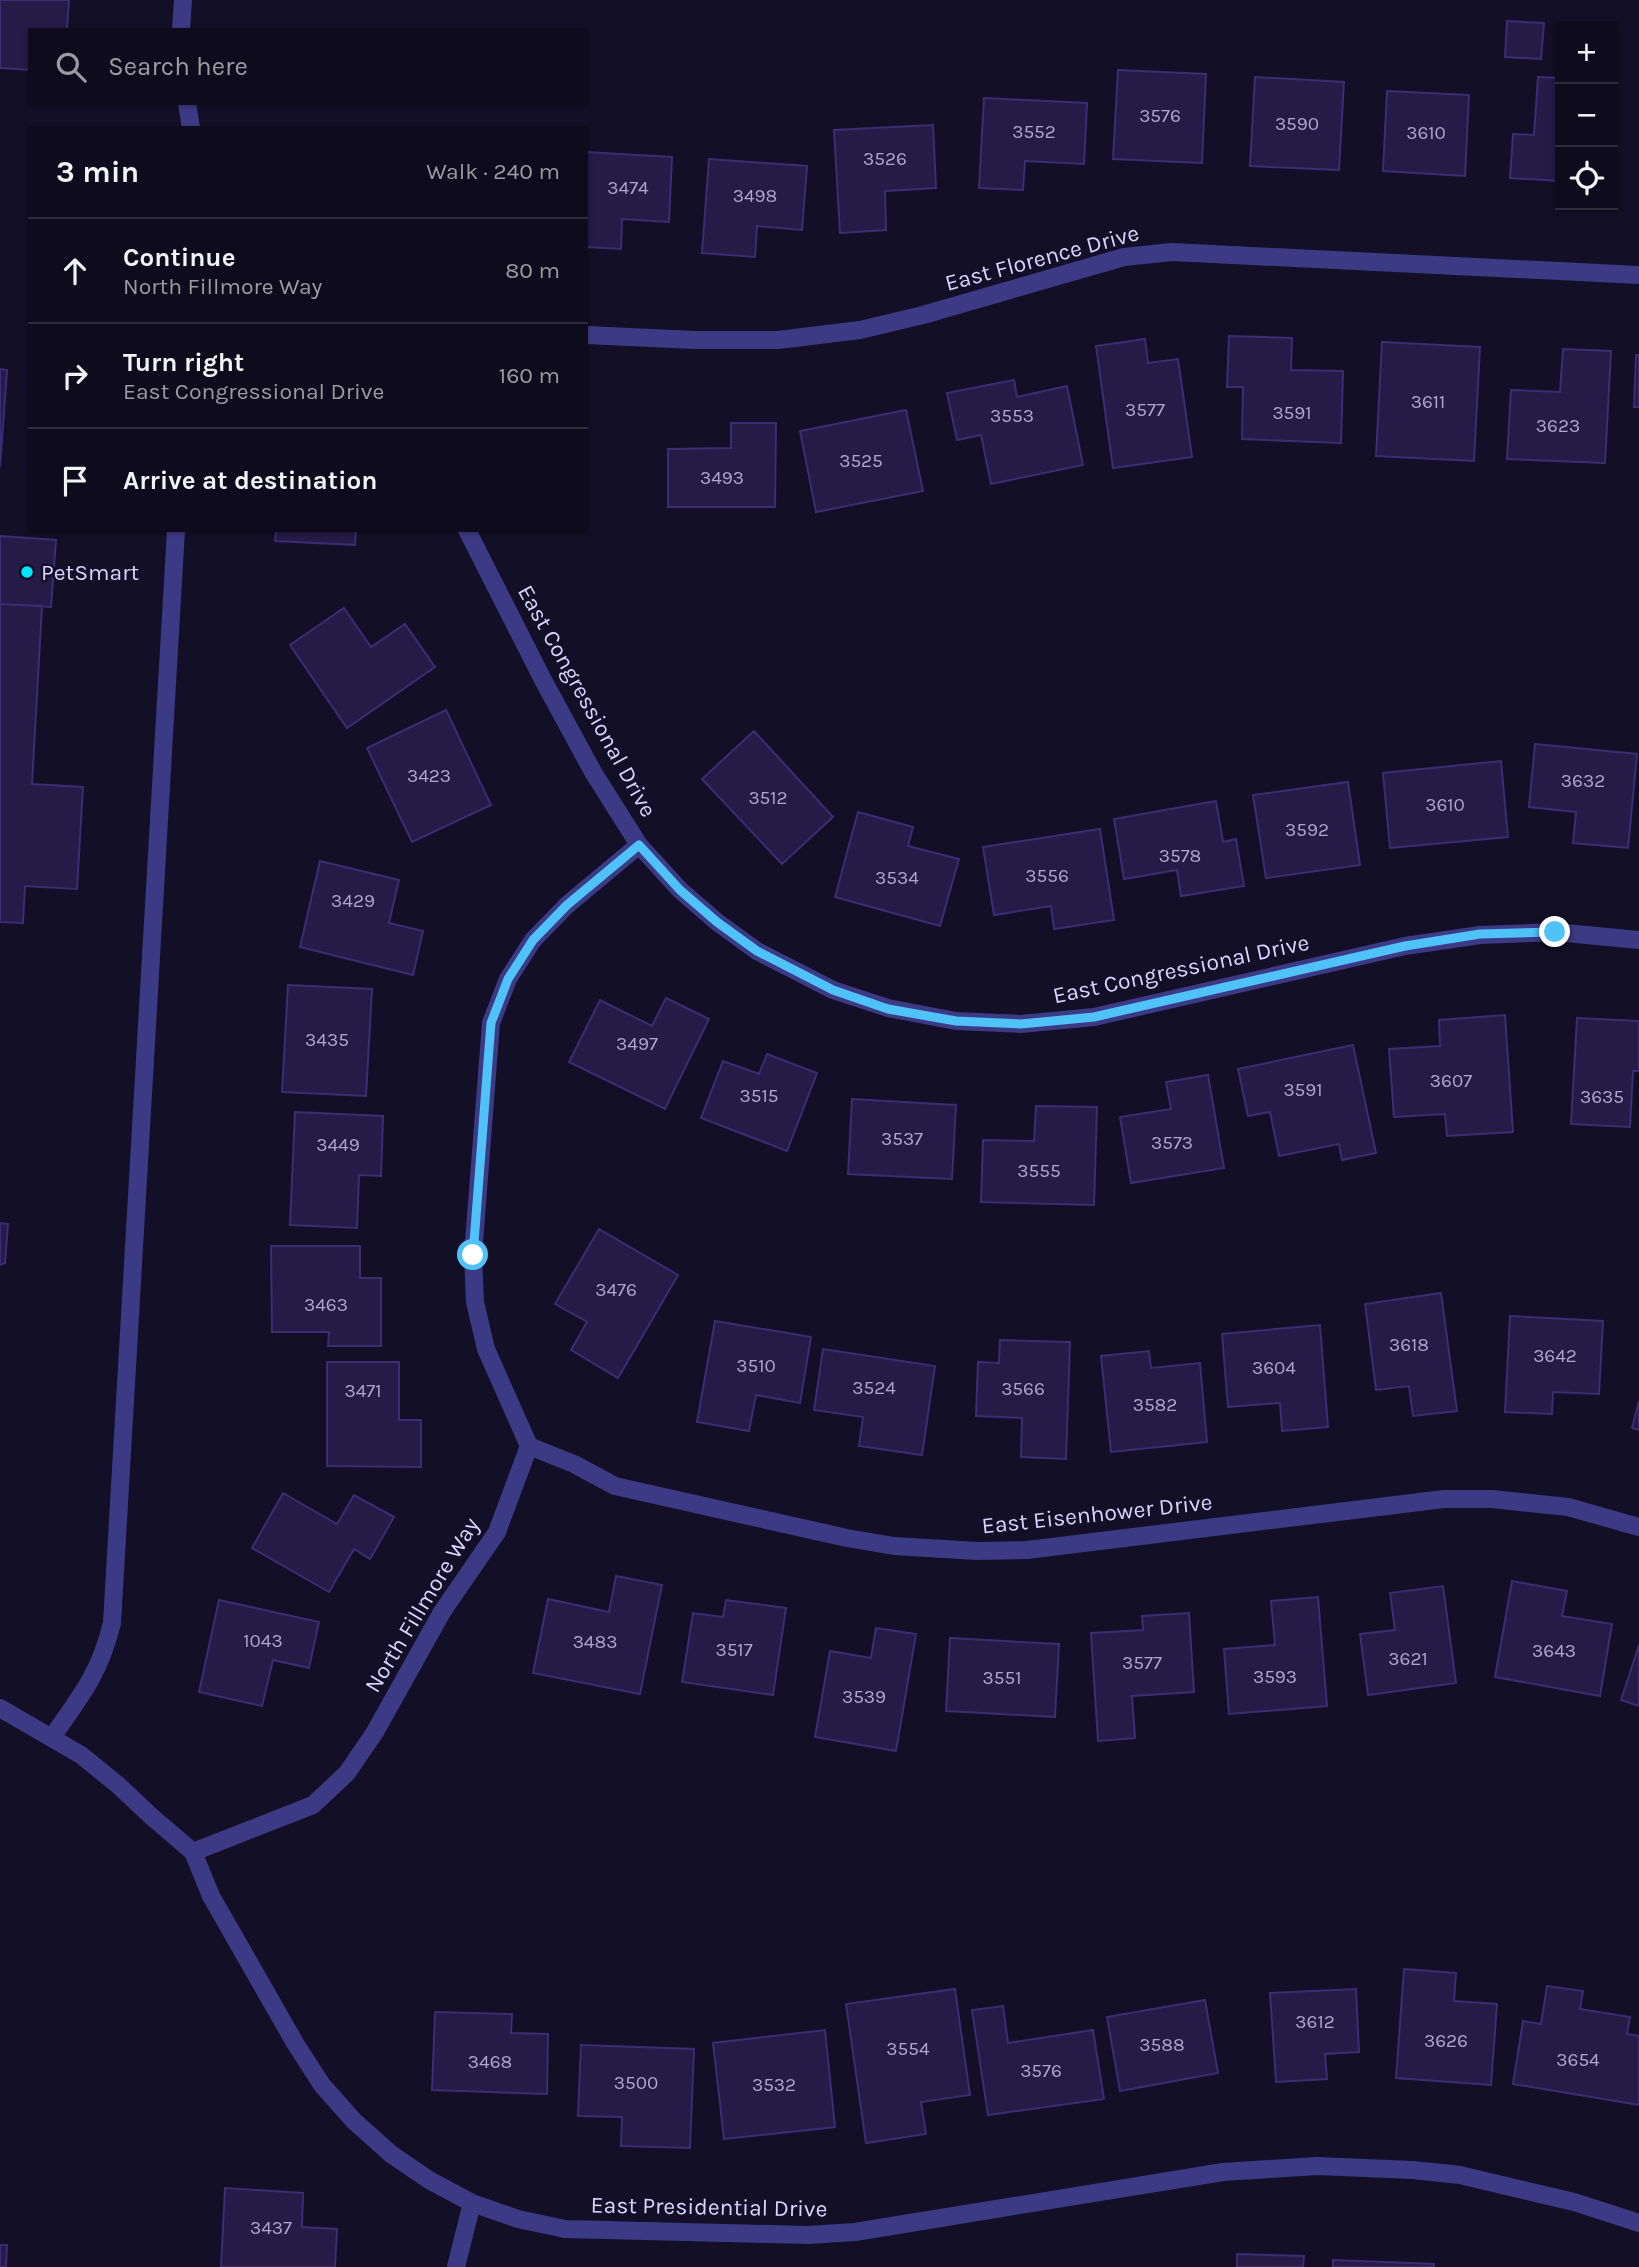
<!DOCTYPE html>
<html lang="en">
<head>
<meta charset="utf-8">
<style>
  body { margin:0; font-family:Karla,sans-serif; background:#171425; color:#f1f3f6 }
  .controls { position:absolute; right:21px; top:21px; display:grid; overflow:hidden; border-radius:0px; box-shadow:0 2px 5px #0004 }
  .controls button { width:63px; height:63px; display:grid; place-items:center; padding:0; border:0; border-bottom:2px solid #2e2b3b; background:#0e0b1c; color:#f1f3f6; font:35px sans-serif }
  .stop { position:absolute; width:21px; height:21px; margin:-16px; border:5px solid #4fc3f7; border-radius:50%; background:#fff }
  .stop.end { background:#4fc3f7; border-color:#fff; box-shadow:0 2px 7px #0008 }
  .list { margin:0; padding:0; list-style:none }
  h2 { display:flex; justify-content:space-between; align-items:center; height:91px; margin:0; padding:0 28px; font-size:30px }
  h2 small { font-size:23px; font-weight:400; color:#9b9ba3 }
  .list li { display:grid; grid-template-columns:46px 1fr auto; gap:21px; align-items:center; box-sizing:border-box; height:105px; padding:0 28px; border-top:2px solid #2e2b3b }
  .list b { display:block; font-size:26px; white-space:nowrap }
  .list p { margin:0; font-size:23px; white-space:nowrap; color:#9b9ba3 }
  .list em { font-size:23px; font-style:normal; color:#9b9ba3 }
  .icon { flex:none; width:38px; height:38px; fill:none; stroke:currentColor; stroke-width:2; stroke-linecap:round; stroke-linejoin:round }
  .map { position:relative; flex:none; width:1639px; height:2267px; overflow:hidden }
  .search { position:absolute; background:#0e0b1c; box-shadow:0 2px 5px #0004; left:28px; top:28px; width:560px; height:77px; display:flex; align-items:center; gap:18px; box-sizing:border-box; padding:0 24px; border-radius:0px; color:#9b9ba3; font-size:26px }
  .panel { position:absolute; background:#0e0b1c; box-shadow:0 2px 5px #0004; left:28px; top:126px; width:560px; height:406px; border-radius:0px }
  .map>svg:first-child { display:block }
  .building { fill:#241b47; stroke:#3b2d73; stroke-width:2 }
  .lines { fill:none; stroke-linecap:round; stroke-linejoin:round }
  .service { stroke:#3d3a85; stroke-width:18 }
  .minor { stroke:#3d3a85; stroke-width:18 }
  .route { stroke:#4fc3f7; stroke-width:9 }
  .poi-dot { fill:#00e5ff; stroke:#130f26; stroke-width:2.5 }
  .labels { text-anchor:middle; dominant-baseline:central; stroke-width:5; stroke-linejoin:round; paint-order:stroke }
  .number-label { font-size:19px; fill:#aca6d1 }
  .street-label { font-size:23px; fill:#d9d4ff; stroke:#130f26 }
  .poi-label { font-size:23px; fill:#d9d4ff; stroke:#130f26; text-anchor:start }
</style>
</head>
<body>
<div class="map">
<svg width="1639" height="2267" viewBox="0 0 1639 2267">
  <rect width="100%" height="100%" fill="#130f26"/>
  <!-- building -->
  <path class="building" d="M0 0H69L67 30H30V70L0 68Z
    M1507 21 1544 23 1541 59 1505 57Z
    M1118 70 1206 74 1202 163 1113 159Z
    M1255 77 1344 82 1339 170 1250 166Z
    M1538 77 1560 78V181L1510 178 1513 134 1534 135Z
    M1387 91 1469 95 1465 176 1383 171Z
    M984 98 1087 103 1084 164 1025 161 1023 190 979 188Z
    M933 125 936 188 885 191 886 230 840 233 834 130Z
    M586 152 672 157 669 222 622 219 621 249 586 247Z
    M709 159 807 166 802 230 757 226 755 257 702 253Z
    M1229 336 1292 338 1291 370 1343 371 1341 443 1242 439 1243 387H1227Z
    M1145 339 1148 363 1178 359 1192 457 1113 468 1096 346Z
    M1382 342 1480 347 1474 461 1376 456Z
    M1563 349 1611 351 1605 463 1507 459 1511 390 1560 392Z
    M1636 355H1639V407H1634Z
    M0 369 7 370 0 467Z
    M1014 380 1017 397 1067 386 1083 465 991 484 981 435 957 440 947 393Z
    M906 410 923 491 816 512 800 431Z
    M731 423H776L775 507H668V449L731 448Z
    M276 530H356L355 545 275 541Z
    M0 536 56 540 51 607 0 604Z
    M0 604 42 606 32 784 83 787 77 889 25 886 23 923 0 922Z
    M344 608 371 647 405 624 435 667 347 728 290 645Z
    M446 710 491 805 412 842 367 748Z
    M754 731 833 817 782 864 702 779Z
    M1535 744 1637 754 1628 848 1573 843 1576 812 1529 807Z
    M1501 761 1508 837 1390 848 1383 773Z
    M1348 782 1360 865 1266 878 1253 795Z
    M1216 801 1223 842 1236 839 1244 886 1181 896 1177 870 1124 879 1114 819Z
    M858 812 913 827 908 846 959 859 940 926 835 897Z
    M1100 829 1114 920 1054 929 1051 906 994 915 983 847Z
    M320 861 399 880 389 923 423 931 413 975 300 947Z
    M288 985 372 989 366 1096 282 1092Z
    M666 998 709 1019 665 1109 569 1062 600 1000 652 1026Z
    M1505 1015 1513 1132 1447 1136 1445 1114 1394 1117 1389 1049 1440 1046 1439 1020Z
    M1577 1018 1639 1021V1071H1633L1630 1127 1571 1124Z
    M1353 1045 1376 1153 1342 1160 1339 1144 1279 1156 1270 1112 1248 1116 1238 1069Z
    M767 1054 817 1073 787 1151 701 1118 723 1061 759 1074Z
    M1208 1075 1224 1168 1131 1183 1120 1117 1171 1109 1166 1082Z
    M852 1099 956 1105 952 1179 848 1174Z
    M1036 1106 1097 1107 1094 1205 981 1202 983 1140 1034 1141Z
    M295 1112 383 1116 381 1176 359 1175 357 1228 290 1225Z
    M0 1223 8 1224 5 1263 0 1265Z
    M599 1229 678 1275 618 1378 571 1350 587 1322 555 1304Z
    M271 1246H360V1278H381V1346H328L329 1332H272Z
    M1441 1293 1457 1411 1413 1416 1409 1386 1376 1390 1365 1304Z
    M1510 1316 1603 1321 1599 1394 1553 1392 1552 1414 1505 1412Z
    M715 1321 811 1337 800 1403 756 1395 749 1431 697 1422Z
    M1320 1325 1328 1427 1282 1431 1280 1403 1228 1407 1222 1334Z
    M1000 1340 1070 1342 1066 1459 1021 1457 1022 1418 976 1416 978 1362 999 1363Z
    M823 1349 935 1366 922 1455 859 1446 863 1417 814 1410Z
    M1149 1351 1151 1368 1200 1363 1207 1442 1111 1452 1101 1356Z
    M327 1362H399V1420H421V1467L327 1466Z
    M1639 1401V1430L1632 1428Z
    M283 1493 337 1524 354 1495 394 1517 370 1559 354 1549 329 1592 252 1548Z
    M616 1576 662 1585 640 1694 533 1673 548 1599 609 1612Z
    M1512 1581 1567 1591 1562 1616 1612 1624 1600 1696 1495 1677Z
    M1443 1586 1456 1683 1368 1695 1360 1634 1395 1630 1390 1593Z
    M1318 1597 1327 1706 1229 1714 1224 1649 1275 1645 1271 1601Z
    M219 1600 319 1622 309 1668 273 1660 262 1706 199 1692Z
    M726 1600 786 1608 773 1695 682 1682 693 1613 723 1617Z
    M1189 1613 1194 1692 1132 1696 1135 1738 1098 1741 1091 1633 1143 1630 1142 1616Z
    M876 1628 916 1634 896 1751 815 1737 830 1651 871 1658Z
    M950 1638 1059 1644 1055 1717 946 1711Z
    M1639 1645V1706L1621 1700Z
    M1404 1969 1456 1973 1454 2001 1497 2004 1491 2085 1396 2078Z
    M1547 1986 1583 1991 1580 2009 1630 2017 1627 2034 1639 2036V2105L1513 2084 1523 2021 1541 2024Z
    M955 1989 970 2095 921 2102 926 2134 866 2143 846 2004Z
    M1356 1989 1359 2052 1325 2054 1327 2079 1276 2082 1270 1993Z
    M1205 2000 1218 2073 1120 2091 1107 2017Z
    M1003 2006 1008 2043 1093 2030 1104 2099 988 2115 972 2010Z
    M435 2012 512 2014 511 2033 548 2034 547 2094 432 2090Z
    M825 2030 835 2127 724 2139 713 2043Z
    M581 2045 694 2049 690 2148 621 2146 622 2117 578 2116Z
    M225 2188 303 2193 302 2227 337 2229 335 2267H221Z
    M0 2245H7L6 2267H0Z
    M1237 2254 1304 2256 1303 2267H1237Z
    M1333 2260 1434 2264V2267H1333Z"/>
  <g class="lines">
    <!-- service -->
    <path class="service" d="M181 30 183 0
      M187 103 191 128
      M52 1737C81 1696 100 1673 112 1623L176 530"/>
    <!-- minor -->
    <path class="minor" d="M586 335 695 340H778L860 330 923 315 1124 257 1172 252 1639 275
      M467 530 542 678 593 772 639 845 680 890 717 922 757 951 833 990 888 1008 956 1021 1021 1024 1094 1017 1405 946 1480 935 1555 932 1639 940
      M529 1446 574 1464 615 1486 847 1538 894 1546 977 1551 1027 1550 1444 1499H1492L1568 1507 1639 1527
      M0 1708 81 1755 118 1785 152 1817 193 1852 211 1896 295 2043 322 2085 354 2121 391 2154 429 2180 472 2203 518 2219 565 2229 808 2235 855 2232 1223 2172 1317 2166 1413 2170 1460 2175 1574 2202 1639 2223
      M193 1852 313 1805 347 1773 375 1732 442 1612 497 1532 529 1446 486 1349 475 1302 473 1255 491 1023 508 979 533 940 567 905 639 845
      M456 2267 472 2203"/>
  </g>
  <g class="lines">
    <!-- route -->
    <path class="route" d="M473 1255 491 1023 508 979 533 940 567 905 639 845 680 890 717 922 757 951 833 990 888 1009 956 1021 1021 1024 1094 1017 1405 946 1480 934 1555 932"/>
  </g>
  <!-- markers -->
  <circle class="poi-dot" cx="27" cy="572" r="7"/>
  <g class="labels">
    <!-- number labels -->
    <g class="number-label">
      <text x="1160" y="116">3576</text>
      <text x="1297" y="124">3590</text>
      <text x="1034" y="132">3552</text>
      <text x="1426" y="133">3610</text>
      <text x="885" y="159">3526</text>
      <text x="628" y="188">3474</text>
      <text x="755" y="196">3498</text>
      <text x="1428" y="402">3611</text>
      <text x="1145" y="410">3577</text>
      <text x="1292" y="413">3591</text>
      <text x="1012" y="416">3553</text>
      <text x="1558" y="426">3623</text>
      <text x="861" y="461">3525</text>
      <text x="722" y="478">3493</text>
      <text x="429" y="776">3423</text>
      <text x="1583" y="781">3632</text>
      <text x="768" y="798">3512</text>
      <text x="1445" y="805">3610</text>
      <text x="1307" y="830">3592</text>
      <text x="1180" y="856">3578</text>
      <text x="1047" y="876">3556</text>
      <text x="897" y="878">3534</text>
      <text x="353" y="901">3429</text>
      <text x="327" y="1040">3435</text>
      <text x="637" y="1044">3497</text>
      <text x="1451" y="1081">3607</text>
      <text x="1303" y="1090">3591</text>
      <text x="759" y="1096">3515</text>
      <text x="1602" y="1097">3635</text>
      <text x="902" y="1139">3537</text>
      <text x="1172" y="1143">3573</text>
      <text x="338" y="1145">3449</text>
      <text x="1039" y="1171">3555</text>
      <text x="616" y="1290">3476</text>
      <text x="326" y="1305">3463</text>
      <text x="1409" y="1345">3618</text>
      <text x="1555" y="1356">3642</text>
      <text x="756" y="1366">3510</text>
      <text x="1274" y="1368">3604</text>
      <text x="874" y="1388">3524</text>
      <text x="1023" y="1389">3566</text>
      <text x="363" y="1391">3471</text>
      <text x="1155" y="1405">3582</text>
      <text x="263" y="1641">1043</text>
      <text x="595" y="1642">3483</text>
      <text x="734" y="1650">3517</text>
      <text x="1554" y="1651">3643</text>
      <text x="1408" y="1659">3621</text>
      <text x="1142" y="1663">3577</text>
      <text x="1275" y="1677">3593</text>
      <text x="1002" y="1678">3551</text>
      <text x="864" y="1697">3539</text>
      <text x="1315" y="2022">3612</text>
      <text x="1446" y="2041">3626</text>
      <text x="1162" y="2045">3588</text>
      <text x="908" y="2049">3554</text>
      <text x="1578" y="2060">3654</text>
      <text x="490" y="2062">3468</text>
      <text x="1041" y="2071">3576</text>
      <text x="636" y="2083">3500</text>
      <text x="774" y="2085">3532</text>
      <text x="271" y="2228">3437</text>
    </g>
    <!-- street labels -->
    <g class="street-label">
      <text transform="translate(1042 258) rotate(-15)">East Florence Drive</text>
      <text transform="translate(587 701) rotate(61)">East Congressional Drive</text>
      <text transform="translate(1181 969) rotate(-12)">East Congressional Drive</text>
      <text transform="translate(1097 1514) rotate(-6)">East Eisenhower Drive</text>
      <text transform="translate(422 1605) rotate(-59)">North Fillmore Way</text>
      <text transform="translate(709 2207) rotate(1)">East Presidential Drive</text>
    </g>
    <!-- poi labels -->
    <g class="poi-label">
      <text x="41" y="572">PetSmart</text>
    </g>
  </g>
</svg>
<div class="controls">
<button>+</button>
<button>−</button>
<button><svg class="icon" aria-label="locate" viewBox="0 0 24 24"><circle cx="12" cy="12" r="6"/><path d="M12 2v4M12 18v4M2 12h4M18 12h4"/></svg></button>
</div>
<div class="stop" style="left:473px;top:1255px"></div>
<div class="stop end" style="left:1555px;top:932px"></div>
<div class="search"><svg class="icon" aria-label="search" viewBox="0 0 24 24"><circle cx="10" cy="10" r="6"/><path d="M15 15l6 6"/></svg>Search here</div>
<section class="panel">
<h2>3 min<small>Walk · 240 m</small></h2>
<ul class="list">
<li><svg class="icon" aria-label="ahead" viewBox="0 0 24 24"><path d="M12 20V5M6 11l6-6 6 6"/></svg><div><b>Continue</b><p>North Fillmore Way</p></div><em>80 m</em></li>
<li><svg class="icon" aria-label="right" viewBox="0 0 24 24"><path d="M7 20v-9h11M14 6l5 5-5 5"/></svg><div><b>Turn right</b><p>East Congressional Drive</p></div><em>160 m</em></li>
<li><svg class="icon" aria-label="arrive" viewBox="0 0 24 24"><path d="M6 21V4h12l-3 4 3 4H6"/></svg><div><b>Arrive at destination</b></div></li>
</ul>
</section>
</div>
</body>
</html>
